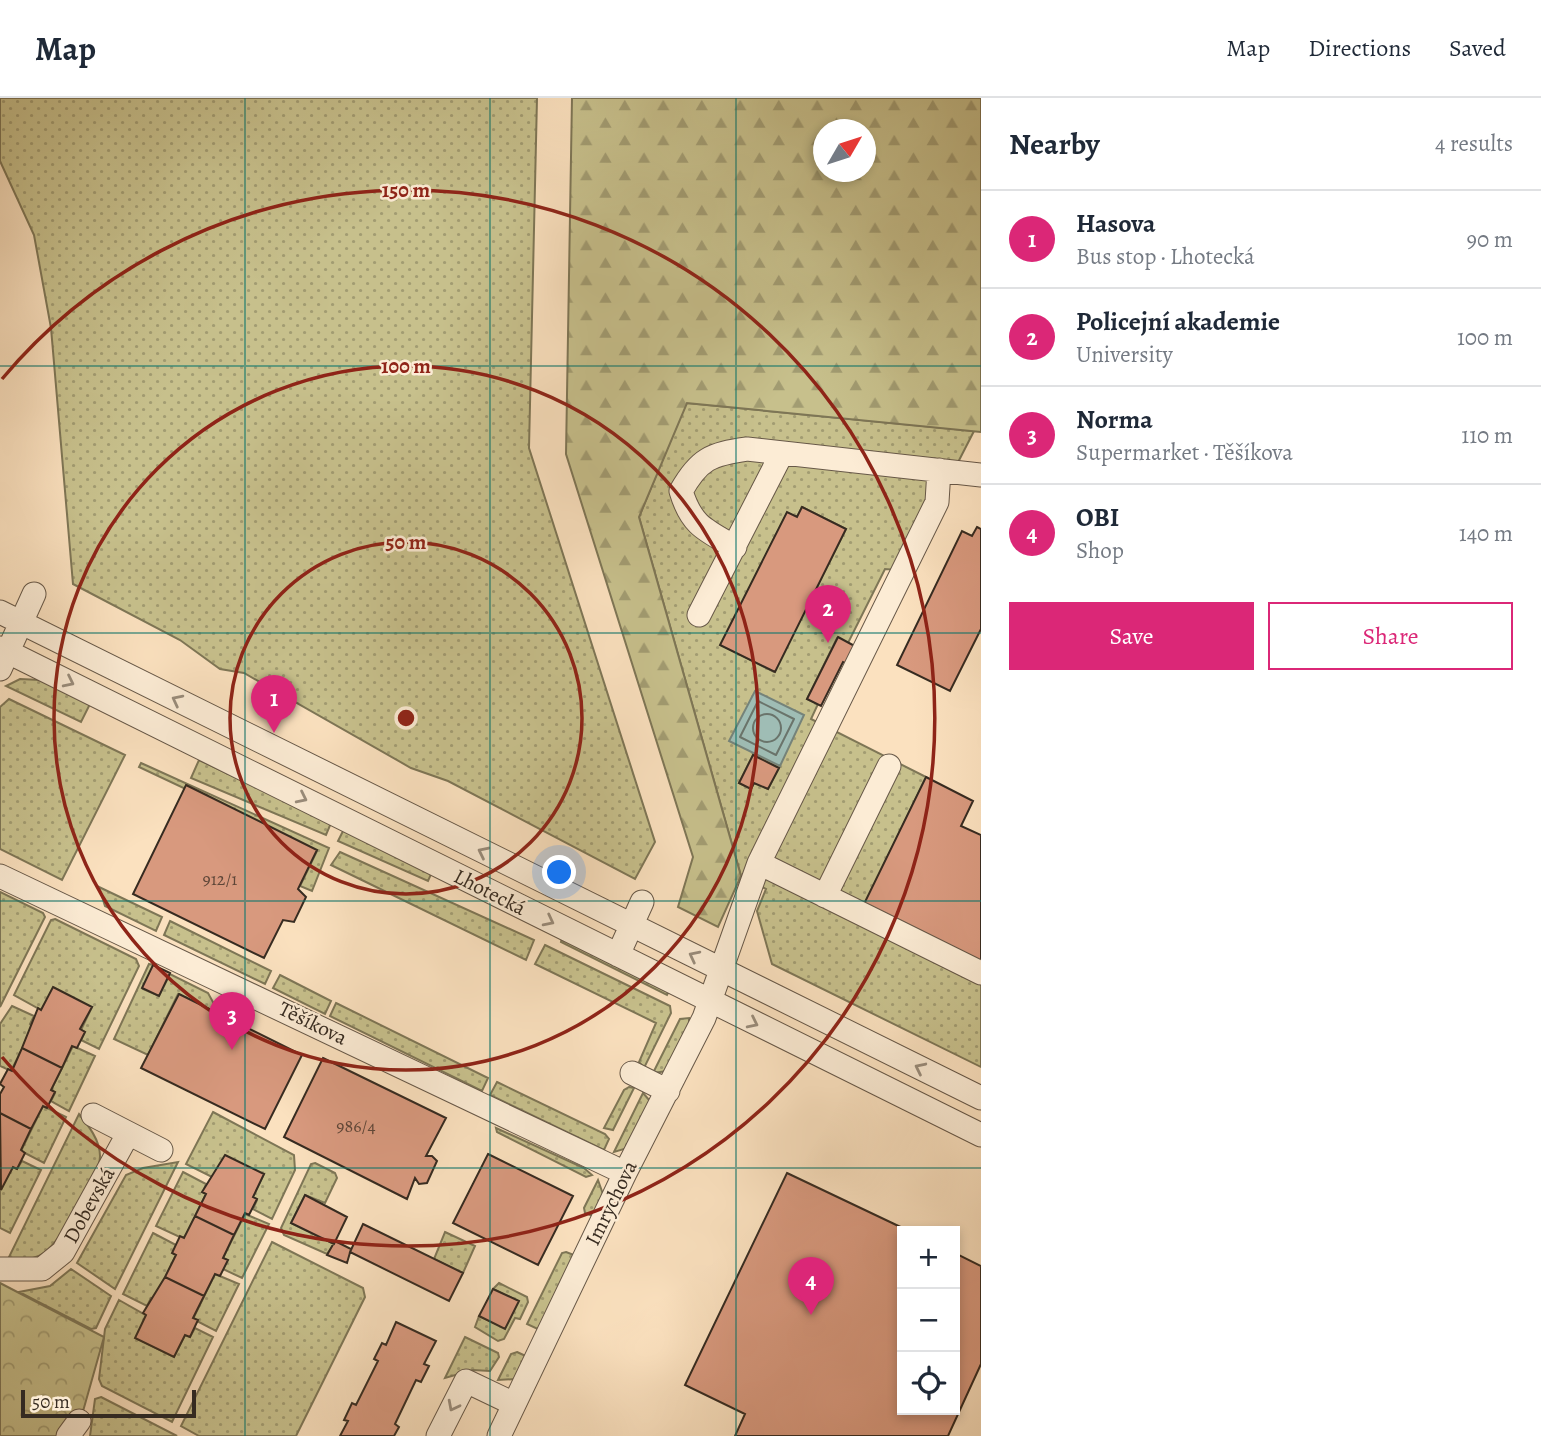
<!DOCTYPE html>
<html lang="en">
<head>
<meta charset="utf-8">
<style>
  body { margin:0; font-family:Alegreya,serif; background:#f2f2f3; color:#1f2937 }
  .controls { position:absolute; right:21px; bottom:21px; display:grid; overflow:hidden; border-radius:0px; box-shadow:0 4px 10px #0003 }
  .controls button { width:63px; height:63px; display:grid; place-items:center; padding:0; border:0; border-bottom:2px solid #e0e1e3; background:#fff; color:#1f2937; font:35px sans-serif }
  .compass { position:absolute; left:813px; top:21px; width:63px; height:63px; border-radius:50%; background:#fff; box-shadow:0 4px 10px #0003; rotate:51deg }
  .scale { position:absolute; left:21px; bottom:18px; width:175px; box-sizing:border-box; padding-left:7px; border:4px solid #362b21; border-top:0; font-size:19px; line-height:24px; white-space:nowrap; color:#362b21; -webkit-text-stroke:5px #fcecd5; paint-order:stroke }
  .you { position:absolute; left:560px; top:775px; width:24px; height:24px; margin:-18px; border:5px solid #fff; border-radius:50%; background:#1a73e8; box-shadow:0 0 0 10px #1a73e833 }
  .badge { display:grid; place-items:center; width:46px; height:46px; border-radius:50%; background:#db2777; color:#fff; font-size:23px; font-weight:700 }
  .pin { position:absolute; translate:-50% -58px; filter:drop-shadow(0 2px 4px #0008) }
  .pin::after { content:''; position:absolute; top:37px; width:24px; height:21px; background:inherit; clip-path:polygon(0 0,100% 0,50% 100%) }
  .list { margin:0; padding:0; list-style:none }
  h2 { display:flex; justify-content:space-between; align-items:center; height:91px; margin:0; padding:0 28px; font-size:30px }
  h2 small { font-size:23px; font-weight:400; color:#747a83 }
  .list li { display:grid; grid-template-columns:46px 1fr auto; gap:21px; align-items:center; box-sizing:border-box; height:98px; padding:0 28px; border-top:2px solid #e0e1e3 }
  .list b { display:block; font-size:26px; white-space:nowrap }
  .list p { margin:0; font-size:23px; white-space:nowrap; color:#747a83 }
  .list em { font-size:23px; font-style:normal; color:#747a83 }
  .actions { display:flex; gap:14px; padding:21px 28px }
  .actions a { flex:1; padding:16px 0; border:2px solid #db2777; border-radius:0px; text-align:center; font-size:24px; color:#db2777 }
  .actions .main { background:#db2777; color:#fff }
  .icon { flex:none; width:38px; height:38px; fill:none; stroke:currentColor; stroke-width:2; stroke-linecap:round; stroke-linejoin:round }
  .map { position:relative; flex:none; width:981px; height:1338px; overflow:hidden }
  header { display:flex; align-items:center; gap:42px; box-sizing:border-box; height:98px; padding:0 35px; background:#fff; border-bottom:2px solid #e0e1e3 }
  header strong { font-size:33px }
  nav { display:flex; gap:38px; margin-inline-start:auto; font-size:24px }
  main { display:flex }
  aside { flex:1; background:#fff }
  .map>svg:first-child { display:block }
  .grass { fill:url(#grass-dots); stroke:#7e7656; stroke-width:2; fill-rule:evenodd }
  .forest { fill:url(#forest-firs); stroke:#7e7656; stroke-width:2; fill-rule:evenodd }
  .park { fill:url(#park-crowns); stroke:#7e7656; stroke-width:2 }
  .water { fill:#9fbdb5; stroke:#75837a; stroke-width:2 }
  .lines { fill:none; stroke-linecap:round; stroke-linejoin:round }
  .shore { stroke:#6a746b; stroke-width:2 }
  .building { fill:#d8997e; stroke:#362b21; stroke-width:2 }
  .minor-casing { stroke:#675848; stroke-width:25 }
  .minor { stroke:#fcecd5; stroke-width:23 }
  .oneway { stroke:#998c7b }
  .grid { fill:none; stroke:#0f766e; stroke-width:2; stroke-opacity:0.55 }
  .ring { fill:none; stroke:#8f2418; stroke-width:3.5 }
  .labels { text-anchor:middle; dominant-baseline:central; stroke-width:5; stroke-linejoin:round; paint-order:stroke }
  .number-label { font-size:18px; fill:#5e4638 }
  .street-label { font-size:21px; fill:#362b21; stroke:#fcecd5 }
  .centre { fill:#8f2418; stroke:#fcecd5; stroke-width:3.5 }
  .ring-label { font-size:21px; text-anchor:middle; font-weight:bold; fill:#8f2418; stroke:#fcecd5; stroke-width:5; stroke-linejoin:round; paint-order:stroke }
</style>
</head>
<body>
<header>
<strong>Map</strong>
<nav><a>Map</a><a>Directions</a><a>Saved</a></nav>
</header>
<main>
<div class="map">
<svg width="981" height="1338" viewBox="0 0 981 1338">
  <defs>
    <pattern id="grass-dots" width="8" height="8" patternUnits="userSpaceOnUse" patternTransform="scale(1.75)"><rect width="8" height="8" fill="#c7c08c"/><path d="M2 2h.1M6 6h.1" fill="none" stroke="#a29c72" stroke-width="1.8" stroke-linecap="round"/></pattern>
    <pattern id="forest-firs" width="22" height="20" patternUnits="userSpaceOnUse" patternTransform="scale(1.75)"><rect width="22" height="20" fill="#c7c08c"/><path d="M5 1l3.5 6h-7zM16 11l3.5 6h-7z" fill="#a29c72"/></pattern>
    <pattern id="park-crowns" width="20" height="18" patternUnits="userSpaceOnUse" patternTransform="scale(1.75)"><rect width="20" height="18" fill="#c7c08c"/><path d="M2 6a3 3 0 1 1 6 0M12 15a3 3 0 1 1 6 0" fill="none" stroke="#a29c72"/></pattern>
  </defs>
  <rect width="100%" height="100%" fill="#fbe1bf"/>
  <filter id="stains"><feTurbulence type="fractalNoise" baseFrequency=".00286" numOctaves="4"/><feColorMatrix values="0 0 0 0 .2 0 0 0 0 .09 0 0 0 0 .02 0 0 0 .5 -.17"/></filter>
  <radialGradient id="worn" r=".72"><stop offset=".6" stop-color="#630" stop-opacity="0"/><stop offset="1" stop-color="#630" stop-opacity=".3"/></radialGradient>
  <!-- grass -->
  <path class="grass" d="M0 0H537L529 350 655 744 635 781 448 683 411 670 244 575 220 571 180 542 73 486 51 230 34 137 0 63Z
    M686 305 974 333 907 464 898 472 885 471 848 545 837 540 807 601 818 606 811 621 926 679 864 808 981 866V969L772 866 757 813 766 791 741 778 639 419ZM802 409 846 431 774 574 721 547 787 415 797 419ZM753 657 779 670 768 691 754 685 751 691 739 685Z
    M20 581 40 582 90 606 81 624 6 588Z
    M9 601 125 657 62 782 0 751V609Z
    M199 662 331 725 326 737 191 680Z
    M141 665 329 750 312 793 300 788 317 753 139 669Z
    M344 731 432 774 428 783 338 743Z
    M340 754 534 842 526 862 331 767Z
    M99 789 162 819 156 833 105 808Z
    M0 794 43 815 45 819 0 909Z
    M55 821 136 861 139 868 99 951 81 942 85 934 81 932 92 909 41 912 14 897 51 822Z
    M170 823 271 873 265 886 164 837Z
    M562 840 669 893 667 897 561 844Z
    M545 847 670 908 671 915 644 970 639 964 656 925 535 866Z
    M149 866 154 867 143 891 159 898 170 876 208 895 220 917 178 896 148 957 114 941Z
    M280 877 331 903 325 916 273 890Z
    M336 905 488 980 482 993 330 918Z
    M12 908 34 918 30 926 33 929 11 973 0 968V926Z
    M689 920V932L667 973 653 975 680 921Z
    M73 948 95 958 69 1013 51 1003 55 995 51 992Z
    M497 984 605 1036 609 1041 604 1052 490 997Z
    M629 989 634 990 613 1032 604 1030 624 992Z
    M643 995 650 1003 631 1049 614 1054Z
    M43 1008 66 1019 44 1065 21 1053Z
    M213 1014 294 1057 295 1072 272 1121 253 1111 257 1102 253 1099 264 1076 214 1080 186 1066Z
    M79 1016C88 1027 100 1042 100 1058 100 1079 61 1142 44 1155 34 1162 20 1162 8 1161Z
    M496 1030 584 1070 592 1077 586 1079 497 1034Z
    M22 1063 41 1072 10 1135 0 1130V1091L13 1069 17 1071Z
    M178 1064 115 1191 77 1165 126 1077 143 1070Z
    M315 1065 335 1075 337 1080 325 1105 305 1097 291 1125 334 1146 327 1156 284 1137 281 1130 311 1066Z
    M183 1074 206 1086 203 1094 206 1096 184 1141 156 1128Z
    M598 1082 604 1099 598 1120 585 1115 584 1110Z
    M245 1116 269 1126 242 1180 223 1171 227 1162 223 1160Z
    M445 1134 475 1148 463 1175 434 1161Z
    M153 1135 176 1147 173 1155 176 1157 155 1201 151 1200 147 1208 123 1196Z
    M272 1144 363 1190 365 1199 296 1338H199L181 1328Z
    M566 1154 579 1159 542 1233 527 1226 562 1155Z
    M71 1171 111 1198 96 1230 91 1231 19 1194 50 1188Z
    M215 1176 239 1186 216 1233 193 1221Z
    M499 1185 527 1199 528 1204 520 1221 515 1220 504 1241 498 1243 475 1229 479 1218 505 1230 518 1203 493 1191Z
    M119 1202 147 1218 136 1240 174 1259 185 1237 190 1239 195 1230 213 1239 172 1324 102 1288 99 1281 105 1231Z
    M465 1239 498 1255 499 1259 490 1273 473 1272 445 1280Z
    M517 1254 530 1260 516 1281 498 1282 511 1256Z
    M101 1299 177 1338H90L95 1301Z"/>
  <!-- forest -->
  <path class="forest" d="M572 0H981V334L687 305 639 419 741 778 718 829 678 809 693 759 566 356ZM824 32H866V74H824Z"/>
  <!-- park -->
  <path class="park" d="M0 1185 104 1239 76 1338H0Z"/>
  <!-- water -->
  <path class="water" d="M755 593 804 617 780 668 729 643Z"/>
  <g class="lines">
    <!-- shore -->
    <path class="shore" d="M758 603 794 621 776 657 740 639Z
      M753 630a14 14 0 1 1 28 0a14 14 0 1 1-28 0Z"/>
  </g>
  <!-- building -->
  <path class="building" d="M802 409 846 431 775 574 720 547 787 414 797 419Z
    M977 429 981 431V531L950 593 897 567 962 433 972 438Z
    M838 539 862 552 854 569 843 564 821 608 807 601Z
    M753 657 779 670 768 691 754 685 751 691 739 685Z
    M926 679 973 703 961 728 981 737V866L863 808Z
    M186 687 317 752 298 791 306 799 294 824 283 822 264 860 133 796Z
    M153 867 170 875 159 898 142 890Z
    M53 889 92 909 80 931 85 934 77 950 72 948 62 970 22 950 38 910 41 912Z
    M179 896 302 957 265 1031 141 970Z
    M22 950 62 970 51 992 55 994 47 1010 43 1008 31 1031 0 1015V996L4 989 0 986 8 971 12 973Z
    M323 960 446 1020 426 1058H432L437 1063 427 1085 419 1086 415 1080 407 1101 284 1039Z
    M0 1015 31 1031 21 1052 25 1055 17 1071 13 1069 1 1092Z
    M488 1056 573 1098 538 1167 453 1125Z
    M225 1057 264 1076 253 1099 257 1101 249 1117 245 1115 234 1137 195 1118 206 1096 202 1094Z
    M787 1075 909 1133H902V1312H955V1155L981 1168V1266L948 1338H735L745 1316 685 1287Z
    M305 1097 347 1119 334 1146 291 1125Z
    M195 1118 234 1137 223 1160 228 1162 220 1178 215 1176 204 1198 165 1179 176 1157 172 1155 180 1138 184 1140Z
    M363 1126 463 1175 449 1203 350 1154Z
    M335 1143 351 1151 347 1165 327 1157Z
    M165 1179 204 1198 193 1220 198 1222 190 1239 185 1237 174 1259 135 1240 146 1217 143 1215Z
    M493 1191 519 1203 505 1231 479 1218Z
    M396 1224 436 1243 424 1266 429 1268 421 1284 416 1282 395 1326 399 1329 394 1338H340L348 1323 344 1322 352 1305 356 1307 378 1263 374 1261 382 1245 386 1247Z"/>
  <g class="lines">
    <!-- minor casing -->
    <g class="minor-casing">
      <path id="minor" d="M939 372 937 404 759 765 981 875
        M735 449C705 432 691 427 681 393 699 361 711 356 747 351L981 377
        M0 514 981 1000
        M699 517 782 355
        M0 550 981 1037
        M0 571 34 496
        M0 778 625 1075
        M825 798 889 668
        M618 857 642 804
        M632 975 668 993
        M93 1017 161 1052
        M0 1171H42L63 1154 128 1036
        M68 1338 79 1323
        M438 1338 466 1283 514 1306
        M499 1338 625 1075 704 920 759 765"/>
    </g>
    <!-- minor -->
    <use href="#minor" class="minor"/>
  </g>
  <!-- one-way arrows -->
  <defs><path id="oneway-chevron" d="M-2-3.5L2.5 0L-2 3.5" fill="none" stroke-width="1.6" stroke-linecap="round" stroke-linejoin="round" transform="scale(1.75)"/></defs>
  <g class="oneway">
    <use href="#oneway-chevron" transform="translate(69 584) rotate(26)"/>
    <use href="#oneway-chevron" transform="translate(177 602) rotate(-153)"/>
    <use href="#oneway-chevron" transform="translate(302 700) rotate(26)"/>
    <use href="#oneway-chevron" transform="translate(483 754) rotate(-154)"/>
    <use href="#oneway-chevron" transform="translate(549 823) rotate(27)"/>
    <use href="#oneway-chevron" transform="translate(694 858) rotate(-153)"/>
    <use href="#oneway-chevron" transform="translate(753 925) rotate(26)"/>
    <use href="#oneway-chevron" transform="translate(920 970) rotate(-154)"/>
    <use href="#oneway-chevron" transform="translate(453 1308) rotate(117)"/>
  </g>
  <!-- grid -->
  <path class="grid" d="M245 0V1338M490 0V1338M736 0V1338M0 268H981M0 535H981M0 803H981M0 1070H981"/>
  <!-- distance rings -->
  <g class="ring">
    <circle cx="406" cy="620" r="176"/>
    <circle cx="406" cy="620" r="352"/>
    <path d="M2 281A528 528 0 1 1 2 959"/>
  </g>
  <g class="labels">
    <!-- number labels -->
    <g class="number-label">
      <text x="220" y="781">912/1</text>
      <text x="356" y="1028">986/4</text>
    </g>
    <!-- street labels -->
    <g class="street-label">
      <text transform="translate(490 794) rotate(27)">Lhotecká</text>
      <text transform="translate(313 925) rotate(26)">Těšíkova</text>
      <text transform="translate(611 1105) rotate(-64)">Imrychova</text>
      <text transform="translate(89 1107) rotate(-61)">Dobevská</text>
    </g>
  </g>
  <circle cx="406" cy="620" r="10" class="centre"/>
  <g class="ring-label">
    <text x="406" y="99">150 m</text>
    <text x="406" y="275">100 m</text>
    <text x="406" y="451">50 m</text>
  </g>
  <rect width="100%" height="100%" filter="url(#stains)"/>
  <rect width="100%" height="100%" fill="url(#worn)"/>
</svg>
<div class="controls">
<button>+</button>
<button>−</button>
<button><svg class="icon" aria-label="locate" viewBox="0 0 24 24"><circle cx="12" cy="12" r="6"/><path d="M12 2v4M12 18v4M2 12h4M18 12h4"/></svg></button>
</div>
<svg class="compass" viewBox="-18 -18 36 36"><path d="M0-13l5 13h-10z" fill="#e53935"/><path d="M0 13l5-13h-10z" fill="#747a83"/></svg>
<div class="scale">50 m</div>
<div class="you"></div>
<div class="pin badge" style="left:274px;top:635px">1</div>
<div class="pin badge" style="left:828px;top:545px">2</div>
<div class="pin badge" style="left:232px;top:952px">3</div>
<div class="pin badge" style="left:811px;top:1217px">4</div>
</div>
<aside>
<h2>Nearby<small>4 results</small></h2>
<ul class="list">
<li><span class="badge">1</span><div><b>Hasova</b><p>Bus stop · Lhotecká</p></div><em>90 m</em></li>
<li><span class="badge">2</span><div><b>Policejní akademie</b><p>University</p></div><em>100 m</em></li>
<li><span class="badge">3</span><div><b>Norma</b><p>Supermarket · Těšíkova</p></div><em>110 m</em></li>
<li><span class="badge">4</span><div><b>OBI</b><p>Shop</p></div><em>140 m</em></li>
</ul>
<div class="actions"><a class="main">Save</a><a>Share</a></div>
</aside>
</main>
</body>
</html>
